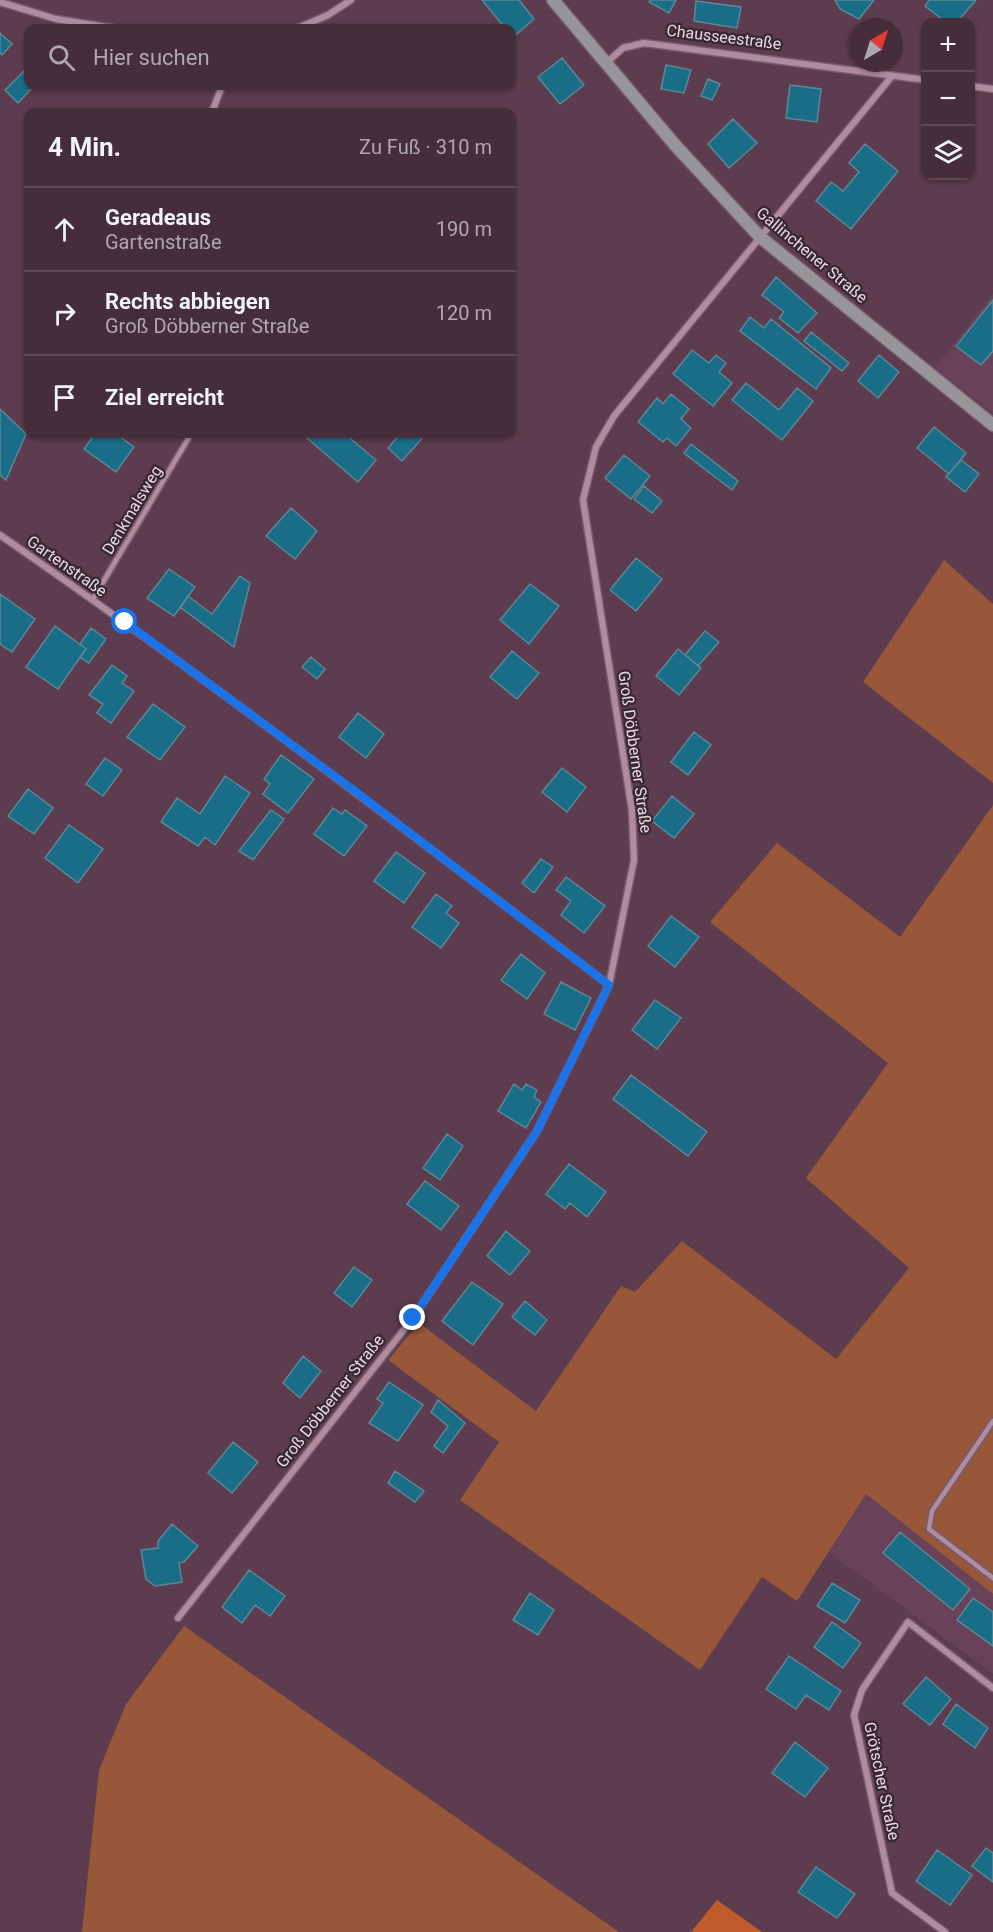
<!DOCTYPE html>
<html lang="de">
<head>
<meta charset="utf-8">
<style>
  body { margin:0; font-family:Roboto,sans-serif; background:#4c3542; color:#f1f3f6 }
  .controls { position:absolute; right:18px; top:18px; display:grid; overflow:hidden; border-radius:12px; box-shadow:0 2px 4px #0004 }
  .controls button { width:54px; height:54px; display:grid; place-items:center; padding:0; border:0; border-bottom:2px solid #5d4954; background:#452d3a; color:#f1f3f6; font:30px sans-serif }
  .compass { position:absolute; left:849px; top:18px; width:54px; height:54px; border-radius:50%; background:#452d3a; box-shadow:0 2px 4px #0004; rotate:39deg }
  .stop { position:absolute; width:18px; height:18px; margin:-14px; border:4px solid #1a73e8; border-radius:50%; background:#fff }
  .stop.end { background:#1a73e8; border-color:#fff; box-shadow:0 2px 6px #0008 }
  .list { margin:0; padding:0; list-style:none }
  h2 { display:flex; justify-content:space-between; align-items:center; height:78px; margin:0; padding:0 24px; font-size:26px }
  h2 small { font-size:20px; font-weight:400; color:#b0a8af }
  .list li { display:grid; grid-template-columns:39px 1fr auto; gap:18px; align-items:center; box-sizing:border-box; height:84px; padding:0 24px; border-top:2px solid #5d4954 }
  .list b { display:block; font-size:22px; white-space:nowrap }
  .list p { margin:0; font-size:20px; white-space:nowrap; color:#b0a8af }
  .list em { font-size:20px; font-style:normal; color:#b0a8af }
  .icon { flex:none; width:33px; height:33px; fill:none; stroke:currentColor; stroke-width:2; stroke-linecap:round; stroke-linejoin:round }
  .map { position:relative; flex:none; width:993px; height:1932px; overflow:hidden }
  .search { position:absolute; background:#452d3a; box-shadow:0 2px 4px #0004; left:24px; top:24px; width:492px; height:66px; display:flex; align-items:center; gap:15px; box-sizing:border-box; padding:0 21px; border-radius:12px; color:#b0a8af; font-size:22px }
  .panel { position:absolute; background:#452d3a; box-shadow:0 2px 4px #0004; left:24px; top:108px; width:492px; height:330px; border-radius:12px }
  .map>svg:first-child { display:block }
  .built { fill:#694259 }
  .green { fill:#99573a }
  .forest { fill:#c05c2b }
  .building { fill:#196d87; stroke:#5c8797; stroke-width:1.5 }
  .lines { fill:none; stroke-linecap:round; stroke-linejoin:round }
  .lane-casing { stroke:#775c6c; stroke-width:8 }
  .street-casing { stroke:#775c6c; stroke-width:9 }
  .secondary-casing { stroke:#775c6c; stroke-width:15 }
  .lane { stroke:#b18ca0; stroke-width:4.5 }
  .street { stroke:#b18ca0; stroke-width:6 }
  .secondary { stroke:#989599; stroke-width:12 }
  .route { stroke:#1a73e8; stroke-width:8 }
  .labels { text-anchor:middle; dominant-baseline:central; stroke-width:4.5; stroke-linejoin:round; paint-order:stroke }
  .street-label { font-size:16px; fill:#ecd8e3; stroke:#372831 }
</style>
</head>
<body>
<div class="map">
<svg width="993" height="1932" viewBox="0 0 993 1932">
  <rect width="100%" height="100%" fill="#5c3c4e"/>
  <!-- built -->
  <path class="built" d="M993 294V413L935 367Z
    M866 1494 993 1594V1674L829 1552Z"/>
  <!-- green -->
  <path class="green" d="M944 560 993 604V783L863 682Z
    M993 805V1594L866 1494 797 1601 762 1577 700 1670 460 1500 499 1442 388 1360 419 1323 536 1411 621 1286 635 1292 682 1241 836 1359 909 1268 806 1178 888 1063 710 922 777 843 900 937Z
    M184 1626 619 1932H82L99 1770 126 1704Z"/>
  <!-- forest -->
  <path class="forest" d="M717 1900 762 1932H691Z"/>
  <!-- building -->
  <path class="building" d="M482 0H519L534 19 512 38V28H505Z
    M650 0H676L669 13 649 2Z
    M835 0H874L859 19 840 9Z
    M929 0H976L957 22H946L925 6Z
    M696 1 741 7 737 28 694 21Z
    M0 33 12 44 2 55 0 53Z
    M562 58 584 85 560 104 538 77Z
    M666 65 691 70 684 93 661 89Z
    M28 67V86H34L18 103 5 90Z
    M708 79 720 84 712 100 701 96Z
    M790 85 821 89 817 122 786 118Z
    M733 119 757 143 729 168 708 144Z
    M865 144 898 171 851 229 816 201 831 182 843 191 859 172 849 163Z
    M776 277 817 313 798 333 779 318 784 312 762 295Z
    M993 300V351L981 365 956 346Z
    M750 317 764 328 771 319 831 368 816 389 740 331Z
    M811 332 849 363 842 371 804 341Z
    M692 350 709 363 716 355 726 363 719 372 732 383 713 406 673 374Z
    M879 355 899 372 878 398 858 381Z
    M746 383 779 410 797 388 813 401 782 440 732 400Z
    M671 394 689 409 681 419 691 428 676 446 667 438 663 442 638 422 657 398 663 404Z
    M0 409 26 434 6 480 0 475Z
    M934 427 966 453 949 474 917 448Z
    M95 434H116L134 447 116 472 84 449Z
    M311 434H345L376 460 358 482 307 438Z
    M400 434H426L402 461 388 448Z
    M691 444 738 481 732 490 684 453Z
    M624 455 650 476 631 499 605 478Z
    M961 460 979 474 965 492 946 477Z
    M644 486 662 501 652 513 634 499Z
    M291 508 317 531 295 559 266 536Z
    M636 558 662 579 636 611 610 590Z
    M169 569 195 587 174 616 147 598Z
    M240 576 250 583 234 647 180 607 188 596 212 614Z
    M530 584 559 606 529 644 500 620Z
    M0 594 35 619 12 652 0 644Z
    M55 626 86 649 58 689 26 667Z
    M91 628 106 639 89 663 80 657 86 649 80 644Z
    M705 631 719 642 698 666 685 655Z
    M678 649 701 668 679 695 656 676Z
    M512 651 539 673 517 699 490 677Z
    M311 657 325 669 317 679 302 667Z
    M112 665 127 676 122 683 134 691 111 723 97 713 103 704 89 695Z
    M153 704 185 727 160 760 127 737Z
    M358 713 384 734 366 758 339 737Z
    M694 732 711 745 688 775 671 762Z
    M281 755 314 779 288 813 263 794 270 784 264 779Z
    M105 758 122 770 103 796 86 784Z
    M562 768 586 787 567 812 542 792Z
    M225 776 250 793 215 845 205 837 198 846 161 822 177 798 200 814Z
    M28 789 53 808 34 834 8 816Z
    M672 796 694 814 674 838 652 821Z
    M333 808 342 814 345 810 367 826 344 856 314 834Z
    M271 810 284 819 253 860 239 851Z
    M69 825 103 849 78 883 45 858Z
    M396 852 425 873 404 903 374 881Z
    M541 859 553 867 534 893 522 883Z
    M566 877 605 906 584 933 561 915 571 901 556 890Z
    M436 894 452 906 446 913 459 923 441 948 412 927Z
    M671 916 699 937 675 967 648 946Z
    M521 954 545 973 527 999 501 980Z
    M561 982 591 998 575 1030 544 1014Z
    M655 1000 681 1018 657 1049 632 1030Z
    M631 1075 707 1132 688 1156 613 1099Z
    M514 1084 522 1090 526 1084 537 1090 534 1097 541 1102 526 1128 498 1111Z
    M447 1134 463 1146 440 1180 423 1168Z
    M569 1164 606 1192 587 1217 570 1203 565 1209 546 1194Z
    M425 1181 459 1206 441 1230 407 1204Z
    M506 1231 530 1251 510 1275 487 1256Z
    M354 1267 372 1280 352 1307 334 1293Z
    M472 1282 503 1304 473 1345 442 1321Z
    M525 1301 547 1320 535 1335 512 1317Z
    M303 1356 321 1371 300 1398 283 1383Z
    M389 1382 423 1405 398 1441 369 1423 383 1403 377 1399Z
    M438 1400 465 1423 443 1453 434 1446 448 1426 431 1412Z
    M233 1442 258 1462 232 1493 208 1473Z
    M395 1471 424 1491 415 1502 388 1483Z
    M172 1524 198 1546 184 1562 179 1563 182 1582 155 1586 146 1579 141 1550 158 1548V1541Z
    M900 1532 970 1589 953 1610 883 1553Z
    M249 1570 285 1596 270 1616 255 1605 242 1623 222 1607Z
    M832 1583 860 1600 845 1623 817 1606Z
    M530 1593 554 1610 538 1635 513 1620Z
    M973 1598 993 1612V1646L957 1620Z
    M832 1622 861 1643 843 1668 814 1647Z
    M789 1656 841 1691 829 1710 806 1695 796 1709 766 1689Z
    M926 1677 951 1699 930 1725 903 1704Z
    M956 1704 988 1728 975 1748 943 1724Z
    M795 1742 828 1768 805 1797 772 1773Z
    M986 1848 993 1853V1882L972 1866Z
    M937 1850 972 1875 950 1905 916 1881Z
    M816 1867 855 1894 837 1918 798 1892Z"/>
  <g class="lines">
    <!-- lane casing -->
    <g class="lane-casing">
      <path id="lane" d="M93 599 191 434
        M993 1421 932 1511 929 1529 993 1578"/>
    </g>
    <!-- street casing -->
    <g class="street-casing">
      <path id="street" d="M0 2 56 19 113 28
        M298 28 328 15 351 0
        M606 63 623 48 644 43 926 80
        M970 86 993 89
        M212 112 222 86
        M0 535C208 679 409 832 609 985
        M178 1618 413 1318 537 1131 609 985 634 860 632 811 583 500 596 447 614 416 892 76
        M945 1932 892 1893 854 1715 862 1690 908 1622 993 1688"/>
    </g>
    <!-- secondary casing -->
    <g class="secondary-casing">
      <path id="secondary" d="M553 0 675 145 760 237 993 425"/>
    </g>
    <!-- lane -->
    <use href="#lane" class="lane"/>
    <!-- street -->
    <use href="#street" class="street"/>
    <!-- secondary -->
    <use href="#secondary" class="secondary"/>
  </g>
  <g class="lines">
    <!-- route -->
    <path class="route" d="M125 622 355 791 609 985 537 1131 413 1318"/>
  </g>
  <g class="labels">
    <!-- street labels -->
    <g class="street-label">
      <text transform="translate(724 37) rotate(7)">Chausseestraße</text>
      <text transform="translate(812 255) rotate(40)">Gallinchener Straße</text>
      <text transform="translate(132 510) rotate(-59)">Denkmalsweg</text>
      <text transform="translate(67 566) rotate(35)">Gartenstraße</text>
      <text transform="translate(635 752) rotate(82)">Groß Döbberner Straße</text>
      <text transform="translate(330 1401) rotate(-52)">Groß Döbberner Straße</text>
      <text transform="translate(882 1781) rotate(78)">Grötscher Straße</text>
    </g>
  </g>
</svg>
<div class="controls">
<button>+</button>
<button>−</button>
<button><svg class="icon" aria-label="layers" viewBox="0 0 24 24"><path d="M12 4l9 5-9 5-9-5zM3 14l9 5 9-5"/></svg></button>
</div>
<svg class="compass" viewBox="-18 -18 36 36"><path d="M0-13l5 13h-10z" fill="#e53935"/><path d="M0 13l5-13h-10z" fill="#b0a8af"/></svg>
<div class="stop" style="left:125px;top:622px"></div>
<div class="stop end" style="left:413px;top:1318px"></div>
<div class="search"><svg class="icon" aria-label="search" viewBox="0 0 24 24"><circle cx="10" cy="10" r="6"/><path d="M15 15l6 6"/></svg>Hier suchen</div>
<section class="panel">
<h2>4 Min.<small>Zu Fuß · 310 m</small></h2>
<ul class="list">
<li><svg class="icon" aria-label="ahead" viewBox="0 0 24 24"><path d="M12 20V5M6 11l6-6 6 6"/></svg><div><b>Geradeaus</b><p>Gartenstraße</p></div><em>190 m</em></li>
<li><svg class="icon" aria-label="right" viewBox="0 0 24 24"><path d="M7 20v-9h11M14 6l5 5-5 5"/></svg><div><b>Rechts abbiegen</b><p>Groß Döbberner Straße</p></div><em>120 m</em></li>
<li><svg class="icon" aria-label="arrive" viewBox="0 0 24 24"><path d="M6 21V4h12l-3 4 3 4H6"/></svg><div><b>Ziel erreicht</b></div></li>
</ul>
</section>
</div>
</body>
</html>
